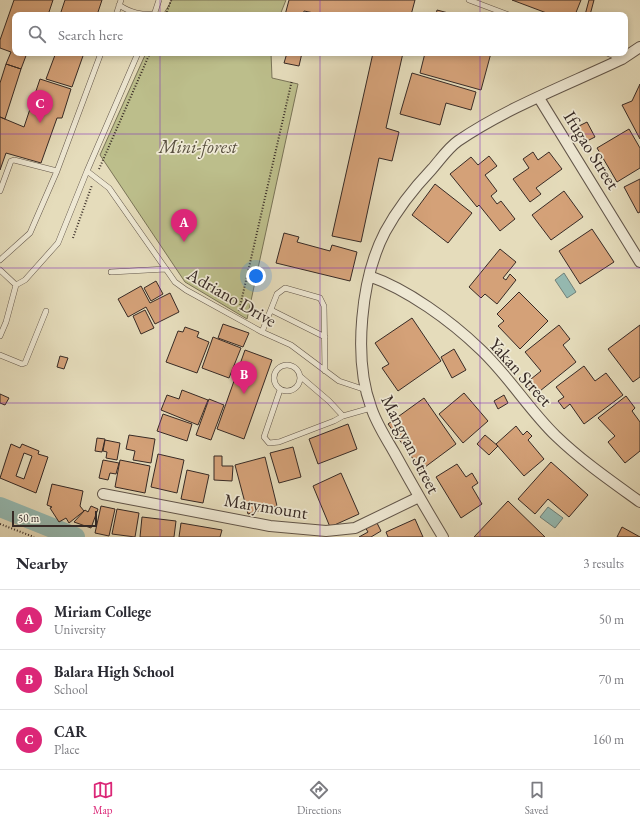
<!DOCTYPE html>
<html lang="en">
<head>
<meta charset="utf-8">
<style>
  body { margin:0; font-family:"EB Garamond",serif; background:#f7f7f7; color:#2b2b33 }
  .scale { position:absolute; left:12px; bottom:10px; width:85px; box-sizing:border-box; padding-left:4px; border:2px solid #372a25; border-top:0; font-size:11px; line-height:14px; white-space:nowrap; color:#372a25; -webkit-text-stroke:3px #eee8d3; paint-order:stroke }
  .you { position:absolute; left:256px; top:276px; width:14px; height:14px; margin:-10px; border:3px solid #fff; border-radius:50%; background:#1a73e8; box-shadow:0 0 0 6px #1a73e833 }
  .badge { display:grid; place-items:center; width:26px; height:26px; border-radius:50%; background:#db2777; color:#fff; font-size:13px; font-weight:700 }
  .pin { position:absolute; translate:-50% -33px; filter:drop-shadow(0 1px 2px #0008) }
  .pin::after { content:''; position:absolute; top:21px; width:14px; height:12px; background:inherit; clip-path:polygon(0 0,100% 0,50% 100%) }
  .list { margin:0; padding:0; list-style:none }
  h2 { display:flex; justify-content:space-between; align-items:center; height:52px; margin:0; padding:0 16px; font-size:17px }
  h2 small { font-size:13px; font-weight:400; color:#7c7c81 }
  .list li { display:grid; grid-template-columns:26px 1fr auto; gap:12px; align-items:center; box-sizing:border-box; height:60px; padding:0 16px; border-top:1px solid #e1e1e2 }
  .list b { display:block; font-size:15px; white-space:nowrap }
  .list p { margin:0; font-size:13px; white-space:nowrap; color:#7c7c81 }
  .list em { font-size:13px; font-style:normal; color:#7c7c81 }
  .icon { flex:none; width:22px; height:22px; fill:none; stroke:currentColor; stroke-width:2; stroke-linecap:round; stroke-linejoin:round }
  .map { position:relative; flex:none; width:640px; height:537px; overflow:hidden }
  .search { position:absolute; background:#fff; box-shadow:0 2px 6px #0003; left:12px; right:12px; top:12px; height:44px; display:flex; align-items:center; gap:10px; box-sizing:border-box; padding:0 14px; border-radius:8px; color:#7c7c81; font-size:15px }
  .sheet { height:232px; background:#fff }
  nav { display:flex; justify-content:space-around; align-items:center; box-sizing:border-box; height:56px; border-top:1px solid #e1e1e2; background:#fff; font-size:11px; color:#7c7c81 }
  nav a { display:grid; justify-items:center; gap:2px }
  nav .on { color:#db2777 }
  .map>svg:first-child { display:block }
  .green { fill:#bcbe8b; stroke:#7a7458 }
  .water { fill:#96bbb3; stroke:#70817a }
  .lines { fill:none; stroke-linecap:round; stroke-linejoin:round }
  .river { stroke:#96bbb3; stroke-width:20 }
  .building { fill:#d4a178; stroke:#372a25; fill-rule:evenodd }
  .service-casing { stroke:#62564a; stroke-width:6 }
  .minor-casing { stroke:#62564a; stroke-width:12 }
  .path { stroke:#372a25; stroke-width:2; stroke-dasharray:1 2; stroke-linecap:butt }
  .service { stroke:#eee8d3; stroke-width:5 }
  .minor { stroke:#eee8d3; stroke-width:10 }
  .grid { fill:none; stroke:#7b2cbf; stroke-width:1; stroke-opacity:0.55 }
  .labels { text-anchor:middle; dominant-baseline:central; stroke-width:3.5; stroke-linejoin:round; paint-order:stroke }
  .park-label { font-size:18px; font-style:italic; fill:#584f3e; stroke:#eee8d3 }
  .street-label { font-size:18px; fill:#372a25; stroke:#eee8d3 }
</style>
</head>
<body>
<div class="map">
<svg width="640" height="537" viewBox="0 0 640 537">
  <rect width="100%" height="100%" fill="#e5dcbb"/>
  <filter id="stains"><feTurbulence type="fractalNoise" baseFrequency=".005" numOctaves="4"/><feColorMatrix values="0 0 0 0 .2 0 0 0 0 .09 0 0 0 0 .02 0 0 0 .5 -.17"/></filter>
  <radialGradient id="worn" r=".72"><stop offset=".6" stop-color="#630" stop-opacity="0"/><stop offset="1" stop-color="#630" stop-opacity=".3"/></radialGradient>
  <!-- green -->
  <path class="green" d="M172 0H286L280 15H163Z
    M146 53H271L272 78 298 84 247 319 185 282 100 155Z"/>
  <!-- water -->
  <path class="water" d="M564 273 576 292 567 298 555 280Z
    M548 507 563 518 555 528 540 517Z"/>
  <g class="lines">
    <!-- river -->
    <path class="river" d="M0 507 75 537"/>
  </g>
  <!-- building -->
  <path class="building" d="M14 0H53L48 15H15V53H27L21 69 6 64 11 52 0 48V40Z
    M65 0H102L97 15H60Z
    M289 0H415L411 15H324L304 11 303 15H285Z
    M512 0H581L575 15H552Z
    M589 0H594L590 15H585Z
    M437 10 456 15H436Z
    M49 53H84L72 87 46 79 55 55Z
    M287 53H302L299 66 284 63Z
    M373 53H403L386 128 399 132 392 161 379 158 361 242 332 236Z
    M425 53H491L481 90 420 73Z
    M6 64 21 69 5 119 0 117V83Z
    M412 73 476 92 471 110 446 103 440 125 400 114Z
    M40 79 71 89 62 118H57L41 163 6 153 0 170V117L24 127Z
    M640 84V139L622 105 632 101Z
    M587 122 595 137 585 142 577 127Z
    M629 129 640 148V168L617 182 597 148Z
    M533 152 538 160 549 152 562 169 536 188 541 194 530 202 513 179 529 168 523 159Z
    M489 156 497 166 485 175 497 191 491 196 497 204 501 201 515 219 500 231 479 205 477 207 450 174 471 157 478 165Z
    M640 179V212L638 213 624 187Z
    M435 184 472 213 448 243 412 215Z
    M564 191 583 217 551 240 532 215Z
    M592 229 614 262 580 284 559 251Z
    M284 233 299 237 297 242 330 251 332 245 357 252 350 281 276 263Z
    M500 249 516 262 503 278 506 280 510 274 516 280 497 304 485 294 481 298 469 287Z
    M156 281 163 294 151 301 144 288Z
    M141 286 150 303 170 293 179 312 155 324 146 307 128 317 118 299Z
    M519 292 548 321 520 349 498 326 504 321 497 314Z
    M145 310 154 328 141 334 133 316Z
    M412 318 441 361 398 391 382 368 389 364 375 343Z
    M223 324 249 333 243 347 218 338Z
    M559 325 570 339 563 345 576 362 535 395 526 383 541 371 525 352Z
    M640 325V377L633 382 608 349Z
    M185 327 199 332 197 337 209 342 197 373 166 362 178 331 183 332Z
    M213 337 241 348 229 378 202 368Z
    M454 349 466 370 452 378 441 357Z
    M245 350 272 360 244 439 217 429Z
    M60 356 68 358 64 369 57 367Z
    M584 366 595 381 606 373 623 395 584 424 570 404 564 409 558 401 564 397 556 387Z
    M182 390 208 400 198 425 161 410 167 395 179 399Z
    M464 393 488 421 463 443 439 414Z
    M0 394 9 398 5 405 0 403Z
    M504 395 508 403 498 409 494 401Z
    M626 396 635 408 632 411 640 422V451L625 463 608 442 615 436 598 418Z
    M424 398 456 444 421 470 388 424Z
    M209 399 224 405 211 440 196 435Z
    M163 414 192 424 187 441 157 431Z
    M348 424 357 449 318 464 309 439Z
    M516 426 523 435 527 431 532 436 528 440 544 459 524 476 496 444Z
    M129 435 155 439 151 463 133 460 135 451 126 449Z
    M485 435 498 446 489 455 477 444Z
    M97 438 105 439 102 452 95 451Z
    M105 440 120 443 117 460 106 458 107 452 103 451Z
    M11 444 20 448 22 444 39 451 38 454 48 457 36 493 0 478ZM24 453 32 456 24 479 16 476Z
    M293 447 301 477 279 483 270 453Z
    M158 454 184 460 177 493 151 487Z
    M214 456H222V466H233L232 481 214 480Z
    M265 457 277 506 248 514 235 465Z
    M103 460 119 463 116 474 110 473 108 480 99 478Z
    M120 460 150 466 145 493 115 487Z
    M551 462 588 495 569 517 548 499 535 514 518 499Z
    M457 464 466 477 472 473 478 483 472 487 482 504 461 518 436 477Z
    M187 470 209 475 203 503 181 499Z
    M341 473 359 514 330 527 313 486Z
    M52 484 83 491 80 506 84 511 69 523 66 518 59 522 50 508 52 507 47 505Z
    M508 501 545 537H474Z
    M91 506 98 509 91 528 74 522 85 510 88 512Z
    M101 506 115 509 109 536 95 533Z
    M117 509 139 513 135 537 112 534Z
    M142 517 176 521 174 537H140Z
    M415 519 423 537H388L386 532Z
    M376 521 381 531 371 537H359L368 532 365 527Z
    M181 523 222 530 220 537H179Z
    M622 527 640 537H617Z"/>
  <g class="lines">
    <!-- service casing -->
    <g class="service-casing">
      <path id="service" d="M469 0 509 15
        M119 5C131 13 141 15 155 14
        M116 15 121 0
        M154 15 159 0
        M607 53 621 59
        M87 171 109 188 175 282 186 290 262 332 291 345 339 381 366 390
        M0 191 11 161 14 160 57 171
        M0 260 30 233 57 171 101 53
        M0 270 16 285
        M111 272 166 269
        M16 285 25 280 58 243 87 171 138 53
        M271 310 325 337
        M262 332 277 294 285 288 320 298 324 306 325 371
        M0 336 6 322 16 285
        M0 355 22 364 25 363 46 311
        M274 378a13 13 0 1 1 26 0a13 13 0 1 1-26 0Z
        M301 377 329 401 343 416 371 408
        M280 390 264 437 269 443 279 442 334 421 343 416"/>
    </g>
    <!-- minor casing -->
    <g class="minor-casing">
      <path id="minor" d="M539 98 640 262
        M369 276C407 289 451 321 480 349 508 375 529 410 556 436 582 461 611 481 640 502
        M103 494 270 526 326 531 355 528 419 497
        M443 537C426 509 410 481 394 452 386 438 376 423 371 407 353 358 361 278 385 232 398 208 414 188 432 169 440 160 448 148 458 141 508 107 567 85 622 59L640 47"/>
    </g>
    <!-- path -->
    <path class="path" d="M166 15 171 0
      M99 169 150 53
      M73 238 92 185
      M239 311 292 80
      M0 524 34 537"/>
    <!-- service -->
    <use href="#service" class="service"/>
    <!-- minor -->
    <use href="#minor" class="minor"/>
  </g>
  <!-- grid -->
  <path class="grid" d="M160 0V15M320 0V15M480 0V15M160 53V537M320 53V537M480 53V537M0 134H640M0 268H640M0 403H640"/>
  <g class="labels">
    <!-- park labels -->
    <g class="park-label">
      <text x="198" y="146">Mini-forest</text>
    </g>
    <!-- street labels -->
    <g class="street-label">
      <text transform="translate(592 150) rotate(58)">Ifugao Street</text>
      <text transform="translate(232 297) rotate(30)">Adriano Drive</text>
      <text transform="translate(521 372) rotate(48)">Yakan Street</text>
      <text transform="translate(411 444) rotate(63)">Mangyan Street</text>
      <text transform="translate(266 506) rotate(9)">Marymount</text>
    </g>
  </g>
  <rect width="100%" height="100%" filter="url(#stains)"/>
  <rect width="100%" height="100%" fill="url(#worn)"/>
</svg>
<div class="scale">50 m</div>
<div class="you"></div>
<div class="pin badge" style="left:184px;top:242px">A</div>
<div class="pin badge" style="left:244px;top:394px">B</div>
<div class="pin badge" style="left:40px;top:123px">C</div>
<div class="search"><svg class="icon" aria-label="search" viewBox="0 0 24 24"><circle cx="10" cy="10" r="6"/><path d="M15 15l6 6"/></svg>Search here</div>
</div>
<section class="sheet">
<h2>Nearby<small>3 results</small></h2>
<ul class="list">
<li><span class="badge">A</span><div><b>Miriam College</b><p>University</p></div><em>50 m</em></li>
<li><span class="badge">B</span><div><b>Balara High School</b><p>School</p></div><em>70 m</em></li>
<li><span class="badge">C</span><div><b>CAR</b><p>Place</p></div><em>160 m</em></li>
</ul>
</section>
<nav>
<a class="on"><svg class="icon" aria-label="map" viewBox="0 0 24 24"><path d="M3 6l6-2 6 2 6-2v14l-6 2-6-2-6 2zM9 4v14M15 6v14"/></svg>Map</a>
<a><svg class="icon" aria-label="directions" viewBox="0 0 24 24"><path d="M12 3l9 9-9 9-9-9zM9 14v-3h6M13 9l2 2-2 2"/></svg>Directions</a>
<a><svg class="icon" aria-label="saved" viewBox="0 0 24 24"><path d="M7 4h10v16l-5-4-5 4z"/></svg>Saved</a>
</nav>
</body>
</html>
